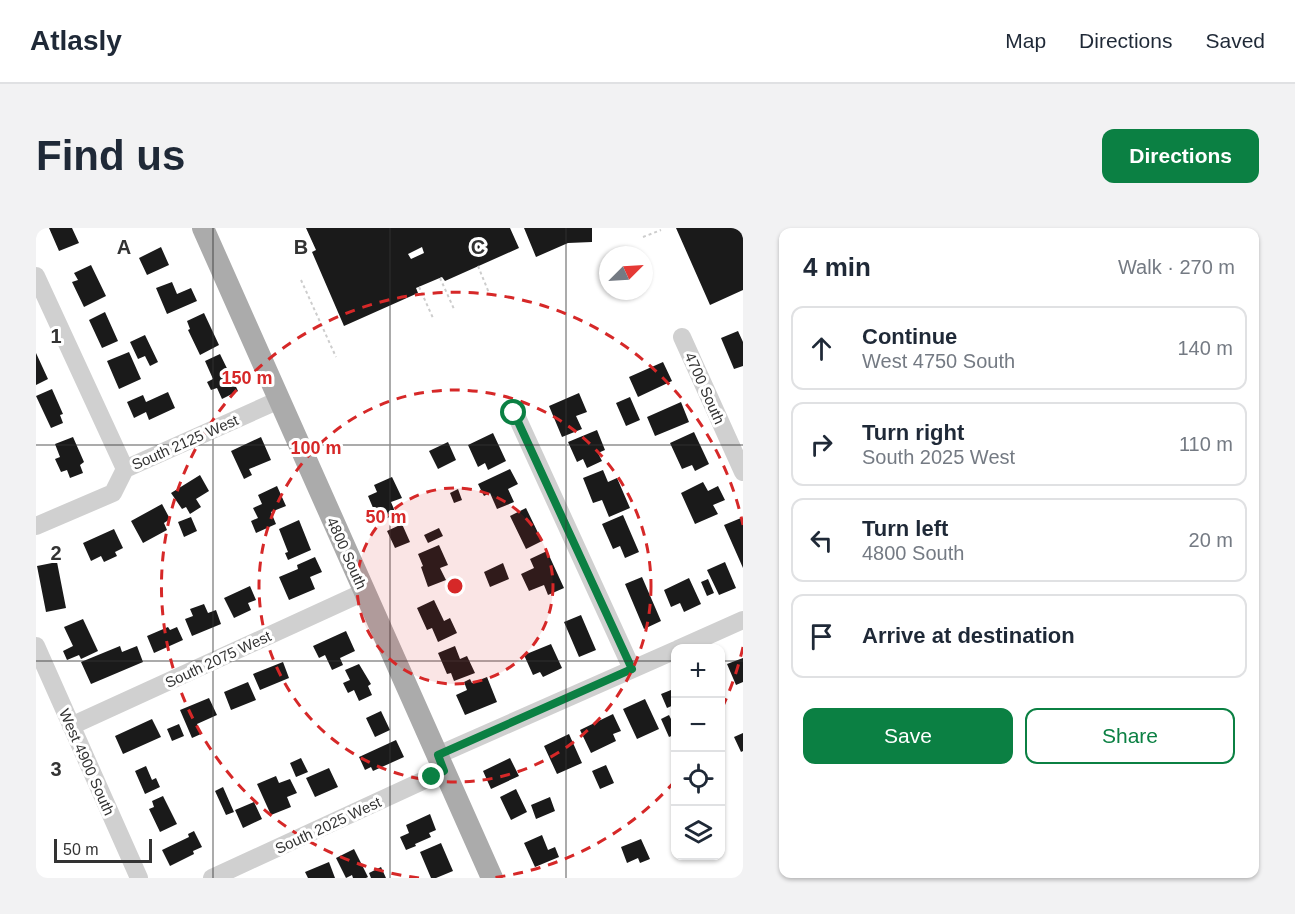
<!DOCTYPE html>
<html lang="en">
<head>
<meta charset="utf-8">
<style>
  body { margin:0; font-family:Arial,sans-serif; background:#f2f2f3; color:#1f2937 }
  .controls { position:absolute; right:18px; bottom:18px; display:grid; overflow:hidden; border-radius:12px; box-shadow:0 2px 4px #0004 }
  .controls button { width:54px; height:54px; display:grid; place-items:center; padding:0; border:0; border-bottom:2px solid #e0e1e3; background:#fff; color:#1f2937; font:30px sans-serif }
  .compass { position:absolute; left:563px; top:18px; width:54px; height:54px; border-radius:50%; background:#fff; box-shadow:0 2px 4px #0004; rotate:66deg }
  .scale { position:absolute; left:18px; bottom:15px; width:98px; box-sizing:border-box; padding-left:6px; border:3px solid #333; border-top:0; font-size:16px; line-height:21px; white-space:nowrap; color:#333; -webkit-text-stroke:4px #fff; paint-order:stroke }
  .stop { position:absolute; width:18px; height:18px; margin:-14px; border:4px solid #0b8043; border-radius:50%; background:#fff }
  .stop.end { background:#0b8043; border-color:#fff; box-shadow:0 2px 6px #0008 }
  .list { margin:0; padding:0; list-style:none }
  h2 { display:flex; justify-content:space-between; align-items:center; height:78px; margin:0; padding:0 24px; font-size:26px }
  h2 small { font-size:20px; font-weight:400; color:#747a83 }
  .list li { display:grid; grid-template-columns:39px 1fr auto; gap:18px; align-items:center; box-sizing:border-box; height:84px; margin:0 12px 12px; padding:0 12px; border:2px solid #e0e1e3; border-radius:12px }
  .list b { display:block; font-size:22px; white-space:nowrap }
  .list p { margin:0; font-size:20px; white-space:nowrap; color:#747a83 }
  .list em { font-size:20px; font-style:normal; color:#747a83 }
  .actions { display:flex; gap:12px; padding:18px 24px }
  .actions a { flex:1; padding:14px 0; border:2px solid #0b8043; border-radius:12px; text-align:center; font-size:21px; color:#0b8043 }
  .actions .main { background:#0b8043; color:#fff }
  .icon { flex:none; width:33px; height:33px; fill:none; stroke:currentColor; stroke-width:2; stroke-linecap:round; stroke-linejoin:round }
  .map { position:relative; flex:none; width:707px; height:650px; overflow:hidden; border-radius:12px }
  header { display:flex; align-items:center; gap:36px; box-sizing:border-box; height:84px; padding:0 30px; background:#fff; border-bottom:2px solid #e0e1e3 }
  header strong { font-size:28px }
  nav { display:flex; gap:33px; margin-inline-start:auto; font-size:21px }
  .intro { display:flex; align-items:center; justify-content:space-between; box-sizing:border-box; height:144px; padding:0 36px }
  h1 { margin:0; font-size:42px }
  .button { padding:15px 27px; border-radius:12px; background:#0b8043; color:#fff; font-size:21px; font-weight:700 }
  main { display:flex; gap:36px; padding:0 36px }
  aside { flex:1; background:#fff; border-radius:12px; box-shadow:0 2px 4px #0004 }
  .map>svg:first-child { display:block }
  .building { fill:#1a1a1a; fill-rule:evenodd }
  .lines { fill:none; stroke-linecap:round; stroke-linejoin:round }
  .path { stroke:#cdcdcd; stroke-width:2; stroke-dasharray:3 3; stroke-linecap:butt }
  .minor { stroke:#d0d0d0; stroke-width:18 }
  .major { stroke:#ababab; stroke-width:22 }
  .route { stroke:#0b8043; stroke-width:8 }
  .grid { fill:none; stroke:#333; stroke-width:1.5; stroke-opacity:0.55 }
  .ring { fill:none; stroke:#d62828; stroke-width:3; stroke-dasharray:10 8 }
  .labels { text-anchor:middle; dominant-baseline:central; stroke-width:6; stroke-linejoin:round; paint-order:stroke }
  .street-label { font-size:15px; fill:#333; stroke:#fff }
  .grid-label { font-size:20px; text-anchor:middle; font-weight:bold; fill:#333; stroke:#fff; stroke-width:6; stroke-linejoin:round; paint-order:stroke }
  .centre { fill:#d62828; stroke:#fff; stroke-width:3 }
  .ring-label { font-size:18px; text-anchor:middle; font-weight:bold; fill:#d62828; stroke:#fff; stroke-width:6; stroke-linejoin:round; paint-order:stroke }
</style>
</head>
<body>
<header>
<strong>Atlasly</strong>
<nav><a>Map</a><a>Directions</a><a>Saved</a></nav>
</header>
<div class="intro"><h1>Find us</h1><a class="button">Directions</a></div>
<main>
<div class="map">
<svg width="707" height="650" viewBox="0 0 707 650">
  <rect width="100%" height="100%" fill="#fff"/>
  <!-- building -->
  <path class="building" d="M13 0H36L43 15 23 23Z
    M270 0H474L483 20 409 53 406 49 380 60 382 65 308 98 276 24 280 22ZM386 19 388 25 375 31 372 26Z
    M488 0H556V14L532 15 500 29Z
    M640 0H707V62L674 77Z
    M125 19 133 37 111 47 103 30Z
    M55 37 70 68 48 79 36 54 42 52 38 45Z
    M136 54 141 66 155 60 161 73 131 86 120 60Z
    M69 84 82 113 66 120 53 92Z
    M168 85 183 117 164 127 152 102 154 101 151 93Z
    M702 103 707 114V138L698 141 685 110Z
    M109 107 122 134 114 138 109 128 102 131 94 114Z
    M93 124 105 151 83 161 71 133Z
    M0 125 12 151 0 157Z
    M184 126 202 163 186 171 181 160 175 162 171 154 177 151 169 133Z
    M627 134 636 153 602 169 593 149Z
    M16 161 27 186 24 187 27 195 15 200 0 168Z
    M132 164 139 180 113 192 110 184 98 190 91 174 107 167 110 174Z
    M543 165 551 184 540 188 546 201 526 209 513 178Z
    M594 169 604 192 590 198 580 175Z
    M645 174 653 194 619 208 611 189Z
    M561 202 569 222 562 225 566 233 551 240 547 231 541 234 532 214Z
    M658 204 673 236 659 243 656 237 646 241 634 215Z
    M457 205 470 233 452 242 449 235 442 239 432 217Z
    M37 209 48 234 44 237 47 245 34 250 31 242 25 244 19 231 24 229 19 216Z
    M225 209 235 232 213 241 216 247 208 251 195 223Z
    M412 214 420 232 402 241 393 223Z
    M474 241 482 256 472 261 478 274 461 281 454 265 448 268 442 256Z
    M567 242 572 254 581 250 594 280 573 289 566 272 557 275 547 250Z
    M164 247 173 263 160 271 165 279 154 286 150 279 146 281 135 265Z
    M356 249 366 270 355 274 360 286 343 294 332 268 341 264 338 257Z
    M667 254 672 263 682 258 689 272 677 277 682 286 659 296 645 265Z
    M241 258 250 278 235 284 240 296 220 305 215 293 222 290 217 280 226 276 222 267Z
    M422 261 426 272 418 275 414 265Z
    M126 276 134 291 128 295 131 302 107 315 95 293Z
    M490 280 506 313 490 321 474 288Z
    M587 287 603 324 589 330 584 318 577 321 566 296Z
    M155 289 161 303 148 309 142 294Z
    M705 290 707 294V340L688 297Z
    M263 292 275 322 252 332 249 325 252 324 243 301Z
    M366 296 374 314 359 320 351 303Z
    M403 300 407 308 392 315 388 307Z
    M78 301 87 320 79 324 81 328 68 334 65 328 55 333 47 315Z
    M403 317 412 337 404 340 410 352 392 359 385 339 387 338 382 326Z
    M511 323 528 360 512 367 508 357 493 363 485 346 498 340 494 331Z
    M279 329 286 344 274 349 279 361 253 372 243 349 262 341 261 337Z
    M21 334 30 380 10 384 1 338Z
    M689 334 700 360 683 367 671 342Z
    M467 335 473 351 454 359 448 344Z
    M606 349 625 393 608 401 589 356Z
    M653 350 665 376 648 384 644 375 635 379 628 362Z
    M672 351 678 365 671 368 665 354Z
    M214 358 220 372 212 375 215 382 198 390 188 370Z
    M398 372 408 393 414 390 421 405 402 414 396 400 391 402 381 380Z
    M168 376 172 385 180 382 185 396 156 408 149 391 157 388 154 381Z
    M545 387 560 422 543 429 528 394Z
    M47 391 62 423 45 431 43 427 31 432 27 423 37 418 28 399Z
    M132 399 134 402 141 399 147 412 118 425 111 408Z
    M310 403 319 423 304 430 307 437 296 442 289 427 283 430 277 418Z
    M515 416 526 440 507 449 504 444 497 447 488 427Z
    M84 418 86 424 101 418 107 434 55 456 45 434Z
    M419 418 424 431 431 428 439 445 418 453 415 445 411 446 402 425Z
    M707 430V454L700 457 691 436Z
    M247 434 253 450 224 462 217 446Z
    M323 436 335 456 332 458 336 467 323 473 318 462 312 465 307 455 314 452 309 442Z
    M451 449 461 474 429 487 420 467 431 462 428 454 434 451 436 455Z
    M212 454 220 472 195 482 188 464Z
    M640 460V476L631 480 625 466Z
    M173 470 181 487 161 496 165 506 156 510 144 482Z
    M609 471 623 501 601 511 587 481Z
    M345 483 354 502 339 509 330 490Z
    M577 486 585 503 577 506 580 513 555 525 544 502Z
    M633 487 640 501V506L633 509 625 491Z
    M116 491 125 509 87 526 79 508Z
    M143 496 148 508 136 513 131 501Z
    M707 505V523L705 524 698 509Z
    M533 506 546 535 521 546 508 518Z
    M360 512 368 529 337 543 335 539 329 542 323 529Z
    M265 530 272 544 260 549 254 535Z
    M474 530 483 548 455 561 447 543Z
    M570 537 578 555 564 561 556 543Z
    M110 538 116 552 120 550 124 559 109 566 99 543Z
    M293 540 302 559 279 569 270 550Z
    M240 548 243 555 254 551 261 565 251 569 255 579 235 587 221 556Z
    M187 559 198 584 190 587 179 563Z
    M480 561 491 584 475 592 464 569Z
    M127 568 141 596 124 604 113 581 118 579 116 573Z
    M514 569 519 583 500 591 495 577Z
    M218 574 226 591 207 600 199 582Z
    M394 586 400 602 393 605 395 609 379 616 380 618 370 622 364 609 373 605 370 597Z
    M158 603 166 619 157 623 158 626 134 638 126 622 153 609 152 606Z
    M506 607 512 622 519 619 523 629 499 639 488 615Z
    M605 611 614 631 604 635 602 630 591 635 585 619Z
    M405 615 417 643 400 650H395L384 624Z
    M318 621 332 649 330 650H317L316 647 310 650 300 630Z
    M293 634 299 650H272L269 644Z
    M345 639 350 650H335L333 645Z"/>
  <g class="lines">
    <!-- path -->
    <path class="path" d="M607 9 625 2
      M442 38 453 65
      M404 50 418 81
      M265 52 300 129
      M383 59 397 90"/>
    <!-- minor -->
    <path class="minor" d="M0 48 89 241
      M646 109 707 244
      M479 185 596 441
      M0 298 77 265 89 241 243 172
      M0 418 103 650
      M642 421 707 392
      M35 498 328 364
      M402 527 640 422
      M176 650 408 543"/>
    <!-- major -->
    <path class="major" d="M167 0 456 650"/>
  </g>
  <g class="lines">
    <!-- route -->
    <path class="route" d="M396 549 408 543 402 527 596 441 478 185"/>
  </g>
  <!-- grid -->
  <path class="grid" d="M177 0V650M354 0V650M530 0V650M0 217H707M0 433H640M684 433H707"/>
  <!-- distance rings -->
  <circle cx="419" cy="358" r="98" fill="#d62828" fill-opacity=".12"/>
  <g class="ring">
    <circle cx="419" cy="358" r="98"/>
    <circle cx="419" cy="358" r="196"/>
    <path d="M707 419A294 294 0 0 1 685 482M639 553A294 294 0 0 1 455 650M383 650A294 294 0 1 1 707 297"/>
  </g>
  <g class="labels">
    <!-- street labels -->
    <g class="street-label">
      <text transform="translate(669 160) rotate(66)">4700 South</text>
      <text transform="translate(149 214) rotate(-24)">South 2125 West</text>
      <text transform="translate(311 325) rotate(66)">4800 South</text>
      <text transform="translate(182 431) rotate(-25)">South 2075 West</text>
      <text transform="translate(51 534) rotate(66)">West 4900 South</text>
      <text transform="translate(292 597) rotate(-25)">South 2025 West</text>
    </g>
  </g>
  <g class="grid-label">
    <text x="88" y="26">A</text>
    <text x="265" y="26">B</text>
    <text x="442" y="26">C</text>
    <text x="20" y="115">1</text>
    <text x="20" y="332">2</text>
    <text x="20" y="548">3</text>
  </g>
  <circle cx="419" cy="358" r="9" class="centre"/>
  <g class="ring-label">
    <text x="211" y="156">150 m</text>
    <text x="280" y="226">100 m</text>
    <text x="350" y="295">50 m</text>
  </g>
</svg>
<div class="controls">
<button>+</button>
<button>−</button>
<button><svg class="icon" aria-label="locate" viewBox="0 0 24 24"><circle cx="12" cy="12" r="6"/><path d="M12 2v4M12 18v4M2 12h4M18 12h4"/></svg></button>
<button><svg class="icon" aria-label="layers" viewBox="0 0 24 24"><path d="M12 4l9 5-9 5-9-5zM3 14l9 5 9-5"/></svg></button>
</div>
<svg class="compass" viewBox="-18 -18 36 36"><path d="M0-13l5 13h-10z" fill="#e53935"/><path d="M0 13l5-13h-10z" fill="#747a83"/></svg>
<div class="scale">50 m</div>
<div class="stop" style="left:478px;top:185px"></div>
<div class="stop end" style="left:396px;top:549px"></div>
</div>
<aside>
<h2>4 min<small>Walk · 270 m</small></h2>
<ul class="list">
<li><svg class="icon" aria-label="ahead" viewBox="0 0 24 24"><path d="M12 20V5M6 11l6-6 6 6"/></svg><div><b>Continue</b><p>West 4750 South</p></div><em>140 m</em></li>
<li><svg class="icon" aria-label="right" viewBox="0 0 24 24"><path d="M7 20v-9h11M14 6l5 5-5 5"/></svg><div><b>Turn right</b><p>South 2025 West</p></div><em>110 m</em></li>
<li><svg class="icon" aria-label="left" viewBox="0 0 24 24"><path d="M17 20v-9H6M10 6l-5 5 5 5"/></svg><div><b>Turn left</b><p>4800 South</p></div><em>20 m</em></li>
<li><svg class="icon" aria-label="arrive" viewBox="0 0 24 24"><path d="M6 21V4h12l-3 4 3 4H6"/></svg><div><b>Arrive at destination</b></div></li>
</ul>
<div class="actions"><a class="main">Save</a><a>Share</a></div>
</aside>
</main>
</body>
</html>
